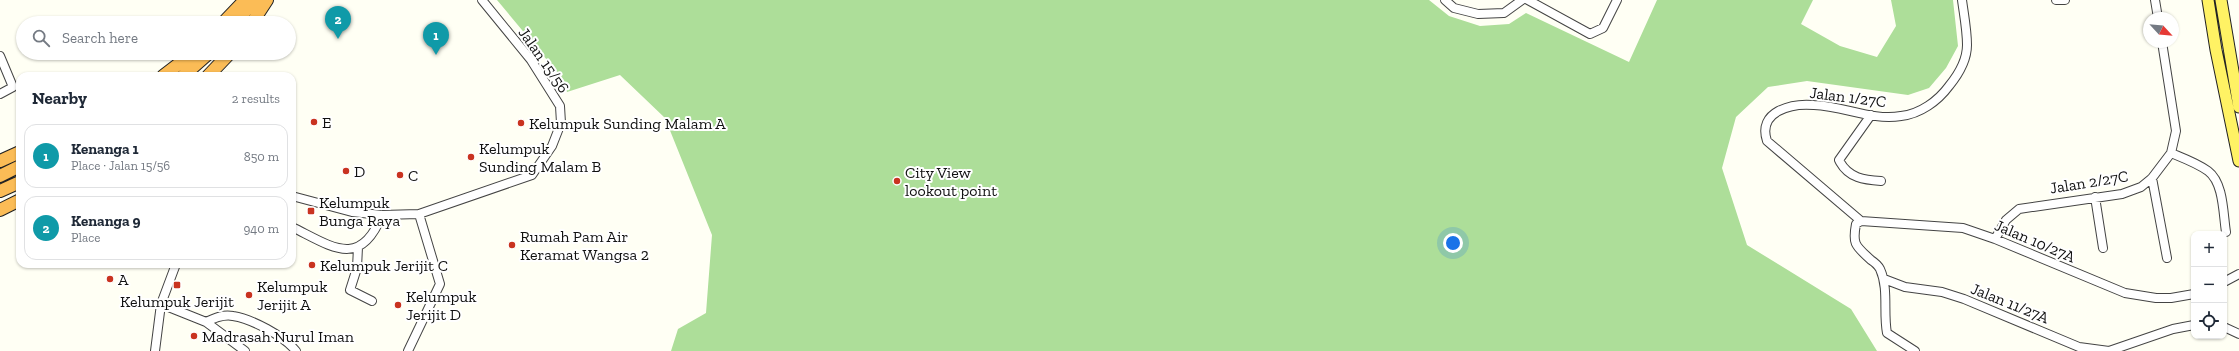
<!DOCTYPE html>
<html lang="en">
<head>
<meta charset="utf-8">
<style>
  body { margin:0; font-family:"Zilla Slab",serif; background:#f6f6f7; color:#1f2937 }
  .controls { position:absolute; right:12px; bottom:12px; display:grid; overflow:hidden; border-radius:8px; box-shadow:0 1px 3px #0004 }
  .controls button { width:36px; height:36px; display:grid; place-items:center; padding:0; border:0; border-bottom:1px solid #e0e1e3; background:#fff; color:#1f2937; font:20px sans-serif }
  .compass { position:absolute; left:2143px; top:12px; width:36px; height:36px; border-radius:50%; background:#fff; box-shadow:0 1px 3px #0004; rotate:116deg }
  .you { position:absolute; left:1453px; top:243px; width:14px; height:14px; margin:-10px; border:3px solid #fff; border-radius:50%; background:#1a73e8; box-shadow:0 0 0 6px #1a73e833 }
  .badge { display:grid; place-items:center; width:26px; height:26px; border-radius:50%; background:#d93025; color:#fff; font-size:13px; font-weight:700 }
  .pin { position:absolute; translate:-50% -33px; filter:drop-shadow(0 1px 2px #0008) }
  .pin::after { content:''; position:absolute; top:21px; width:14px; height:12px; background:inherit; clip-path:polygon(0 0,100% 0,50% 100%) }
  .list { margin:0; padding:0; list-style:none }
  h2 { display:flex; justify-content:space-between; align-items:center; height:52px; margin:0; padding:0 16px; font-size:17px }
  h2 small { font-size:13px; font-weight:400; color:#747a83 }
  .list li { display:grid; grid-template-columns:26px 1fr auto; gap:12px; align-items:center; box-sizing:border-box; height:64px; margin:0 8px 8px; padding:0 8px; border:1px solid #e0e1e3; border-radius:12px }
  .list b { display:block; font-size:15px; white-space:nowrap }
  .list p { margin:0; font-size:13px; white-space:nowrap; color:#747a83 }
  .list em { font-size:13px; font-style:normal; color:#747a83 }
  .icon { flex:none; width:22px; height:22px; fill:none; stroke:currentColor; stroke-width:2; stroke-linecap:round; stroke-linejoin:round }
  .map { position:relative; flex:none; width:2239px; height:351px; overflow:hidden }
  .search { position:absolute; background:#fff; box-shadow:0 1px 3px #0004; left:16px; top:16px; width:280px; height:44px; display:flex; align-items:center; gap:10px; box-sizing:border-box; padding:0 14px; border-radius:22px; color:#747a83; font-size:15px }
  .panel { position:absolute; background:#fff; box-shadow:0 1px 3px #0004; left:16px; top:72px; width:280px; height:196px; border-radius:12px }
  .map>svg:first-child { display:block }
  .forest { fill:#adde99 }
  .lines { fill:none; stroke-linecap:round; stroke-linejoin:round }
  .minor-casing { stroke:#444; stroke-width:10 }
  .major-casing { stroke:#222; stroke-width:13 }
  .highway-casing { stroke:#222; stroke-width:14 }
  .minor { stroke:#fff; stroke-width:8 }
  .major { stroke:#fff264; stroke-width:11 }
  .highway { stroke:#fbbc56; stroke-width:12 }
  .poi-dot { fill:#c93320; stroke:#fff; stroke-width:1.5 }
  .labels { text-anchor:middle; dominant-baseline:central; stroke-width:4; stroke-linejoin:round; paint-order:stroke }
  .street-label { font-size:16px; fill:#111; stroke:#fff }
  .poi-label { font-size:16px; fill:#111; stroke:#fff; text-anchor:start }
</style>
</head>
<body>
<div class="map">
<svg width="2239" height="351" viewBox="0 0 2239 351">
  <rect width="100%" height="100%" fill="#fffff4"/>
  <!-- forest -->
  <path class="forest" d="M497 0H1429L1449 16 1480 26 1509 24 1526 13 1629 62 1657 0H1813L1801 24 1840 46 1877 57 1896 26 1891 0H1953L1958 46 1946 68 1929 88 1908 95 1807 81 1768 87 1736 117 1722 168 1747 245 1851 309 1877 351H671L678 329 706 313 712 235 665 118 620 75 567 92 562 78Z"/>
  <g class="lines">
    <!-- minor casing -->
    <g class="minor-casing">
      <path id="minor" d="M1445 0 1454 8 1478 14 1504 13 1522 0
        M1528 0 1590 34 1603 28 1617 0
        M2056 0H2065
        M2155 0 2158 18
        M0 56 13 87 0 94
        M1871 115 1839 160 1840 162C1849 178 1864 180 1881 181
        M2171 153C2183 158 2197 163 2208 171 2224 183 2223 214 2226 232
        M2152 178 2167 258
        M292 196 352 212 382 215 419 214 532 175 552 146 561 123 560 106 531 60 482 0
        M2095 197 2103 248
        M1861 221 1767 141C1757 111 1792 103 1814 105 1844 106 1872 121 1901 116 1920 114 1938 101 1949 86 1958 75 1967 60 1967 45 1967 30 1964 15 1962 0
        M1861 221 1963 228 1995 239 2125 293 2156 298H2171L2194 294
        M1861 221 1856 224C1852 245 1856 246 1871 260 1874 262 1878 265 1880 269 1889 289 1883 312 1887 333L1915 351
        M292 227C331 246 360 270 382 215
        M1995 239 2006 220 2019 209 2122 194 2141 187 2152 178 2171 153 2176 131 2162 42
        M358 247 357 268 350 290 372 301
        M1884 279 1905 287 1942 292 1964 299 2079 347 2109 351 2173 329 2194 325
        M2224 282 2239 274
        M161 304 206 322 245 351
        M206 322C214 318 223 314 233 316 252 319 284 336 296 351
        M2224 327 2239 334
        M155 351 161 304 176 264
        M408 351 440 284 419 214"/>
    </g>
    <!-- major casing -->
    <g class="major-casing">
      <path id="major" d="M2208 0 2216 50 2239 161
        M2221 0 2239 107"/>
    </g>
    <!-- highway casing -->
    <g class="highway-casing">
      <path id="highway" d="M223 23 245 0
        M236 23 254 0
        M252 23 267 0
        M163 76 193 53
        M183 76 209 53
        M208 76 230 53
        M0 161 20 152
        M0 176 20 166
        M0 191 20 182
        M0 210 20 200"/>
    </g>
    <!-- minor -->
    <use href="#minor" class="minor"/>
    <!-- major -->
    <use href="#major" class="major"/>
    <!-- highway -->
    <use href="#highway" class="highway"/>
  </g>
  <!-- markers -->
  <g class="poi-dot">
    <circle cx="314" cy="122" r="4"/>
    <circle cx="521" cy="123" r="4"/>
    <circle cx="471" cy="157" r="4"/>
    <circle cx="346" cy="171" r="4"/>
    <circle cx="400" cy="175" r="4"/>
    <circle cx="897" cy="181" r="4"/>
    <rect x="307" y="207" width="8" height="8" rx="2"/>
    <circle cx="512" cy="245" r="4"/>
    <circle cx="312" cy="265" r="4"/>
    <circle cx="110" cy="279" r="4"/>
    <rect x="173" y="281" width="8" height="8" rx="2"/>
    <circle cx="249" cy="295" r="4"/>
    <circle cx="398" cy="305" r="4"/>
    <circle cx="194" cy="336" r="4"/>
  </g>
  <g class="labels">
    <!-- street labels -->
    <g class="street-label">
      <text transform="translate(544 60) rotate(55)">Jalan 15/56</text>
      <text transform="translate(1848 97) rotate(7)">Jalan 1/27C</text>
      <text transform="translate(2089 182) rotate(-9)">Jalan 2/27C</text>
      <text transform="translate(2035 241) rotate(23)">Jalan 10/27A</text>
      <text transform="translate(2010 303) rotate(22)">Jalan 11/27A</text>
    </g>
    <!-- poi labels -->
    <g class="poi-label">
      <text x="322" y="122">E</text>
      <text x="529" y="123">Kelumpuk Sunding Malam A</text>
      <text x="479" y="148">Kelumpuk<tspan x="479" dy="18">Sunding Malam B</tspan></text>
      <text x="354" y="171">D</text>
      <text x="905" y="172">City View<tspan x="905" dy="18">lookout point</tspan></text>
      <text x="408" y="175">C</text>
      <text x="319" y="202">Kelumpuk<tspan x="319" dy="18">Bunga Raya</tspan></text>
      <text x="520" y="236">Rumah Pam Air<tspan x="520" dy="18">Keramat Wangsa 2</tspan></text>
      <text x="320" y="265">Kelumpuk Jerijit C</text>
      <text x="118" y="279">A</text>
      <text x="257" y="286">Kelumpuk<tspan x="257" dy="18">Jerijit A</tspan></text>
      <text x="406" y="296">Kelumpuk<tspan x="406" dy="18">Jerijit D</tspan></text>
      <text x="177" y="301" text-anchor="middle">Kelumpuk Jerijit</text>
      <text x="202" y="336">Madrasah Nurul Iman</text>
    </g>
  </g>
</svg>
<div class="controls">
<button>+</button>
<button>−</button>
<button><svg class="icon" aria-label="locate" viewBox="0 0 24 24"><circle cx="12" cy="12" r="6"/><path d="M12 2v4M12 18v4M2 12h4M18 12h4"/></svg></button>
</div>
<svg class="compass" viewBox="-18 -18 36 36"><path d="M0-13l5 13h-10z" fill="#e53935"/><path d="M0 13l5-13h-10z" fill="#747a83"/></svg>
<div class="you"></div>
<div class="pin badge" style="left:436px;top:55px;background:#0f9aa8">1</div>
<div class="pin badge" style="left:338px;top:39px;background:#0f9aa8">2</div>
<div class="search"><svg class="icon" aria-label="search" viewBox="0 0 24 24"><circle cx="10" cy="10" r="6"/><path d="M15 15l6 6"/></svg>Search here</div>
<section class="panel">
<h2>Nearby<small>2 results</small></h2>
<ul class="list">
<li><span class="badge" style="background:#0f9aa8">1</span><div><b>Kenanga 1</b><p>Place · Jalan 15/56</p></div><em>850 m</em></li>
<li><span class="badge" style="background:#0f9aa8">2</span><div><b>Kenanga 9</b><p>Place</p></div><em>940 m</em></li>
</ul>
</section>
</div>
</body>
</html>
